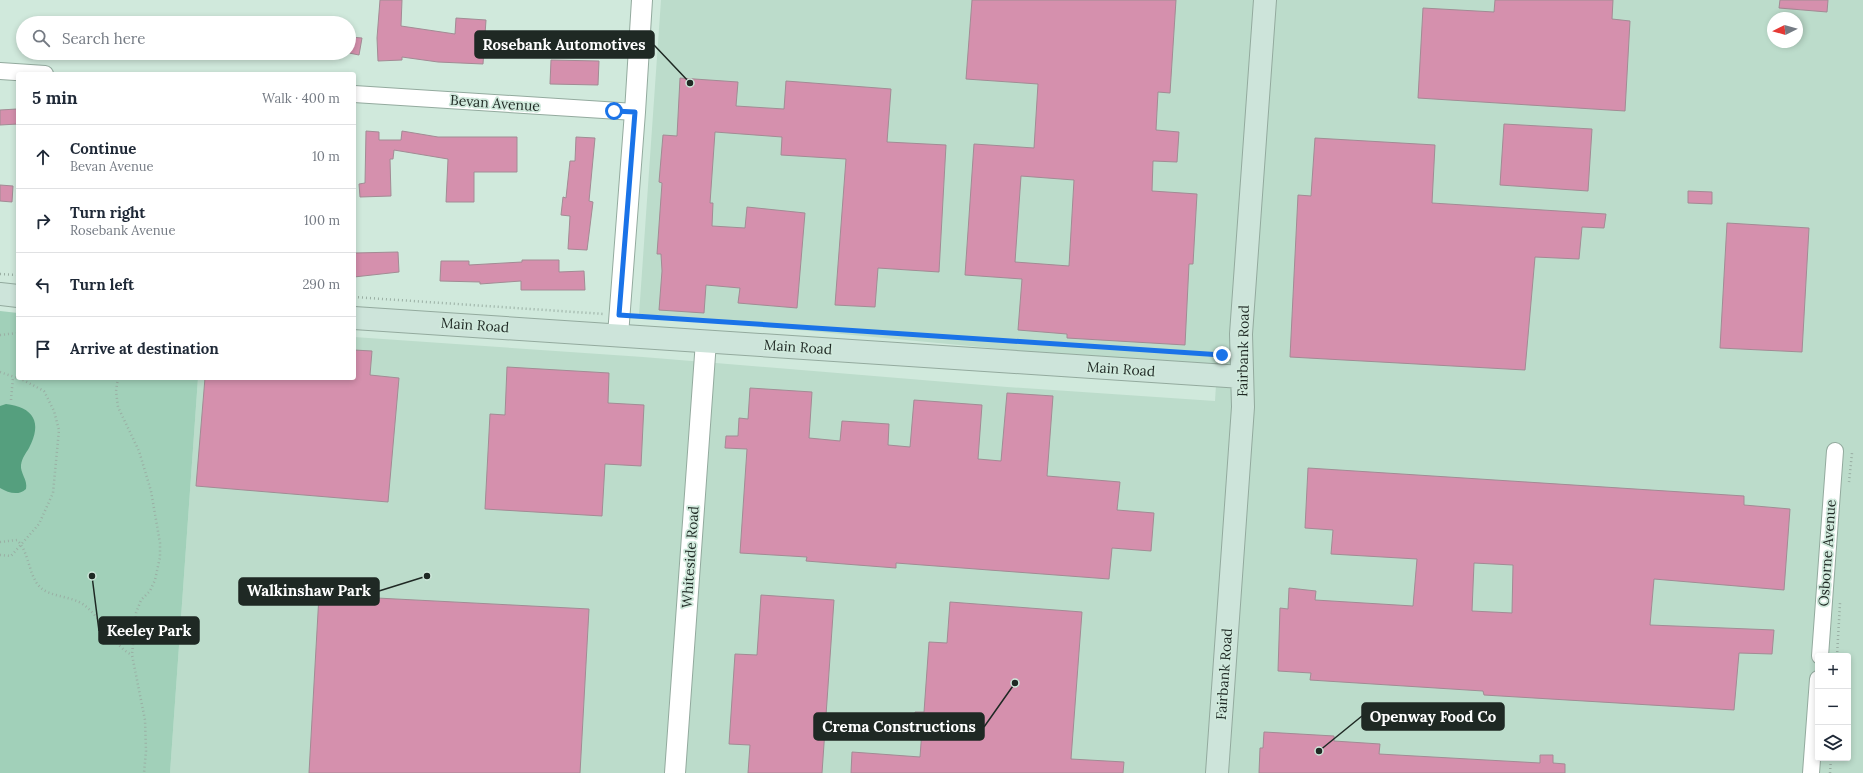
<!DOCTYPE html>
<html lang="en">
<head>
<meta charset="utf-8">
<style>
  body { margin:0; font-family:Lora,serif; background:#f2f2f3; color:#1f2937 }
  .controls { position:absolute; right:12px; bottom:12px; display:grid; overflow:hidden; border-radius:4px; box-shadow:0 2px 6px #0003 }
  .controls button { width:36px; height:36px; display:grid; place-items:center; padding:0; border:0; border-bottom:1px solid #e0e1e3; background:#fff; color:#1f2937; font:20px sans-serif }
  .compass { position:absolute; left:1767px; top:12px; width:36px; height:36px; border-radius:50%; background:#fff; box-shadow:0 2px 6px #0003; rotate:265deg }
  .stop { position:absolute; width:12px; height:12px; margin:-9px; border:3px solid #1a73e8; border-radius:50%; background:#fff }
  .stop.end { background:#1a73e8; border-color:#fff; box-shadow:0 1px 4px #0008 }
  .list { margin:0; padding:0; list-style:none }
  h2 { display:flex; justify-content:space-between; align-items:center; height:52px; margin:0; padding:0 16px; font-size:17px }
  h2 small { font-size:13px; font-weight:400; color:#747a83 }
  .list li { display:grid; grid-template-columns:26px 1fr auto; gap:12px; align-items:center; box-sizing:border-box; height:64px; padding:0 16px; border-top:1px solid #e0e1e3 }
  .list b { display:block; font-size:15px; white-space:nowrap }
  .list p { margin:0; font-size:13px; white-space:nowrap; color:#747a83 }
  .list em { font-size:13px; font-style:normal; color:#747a83 }
  .icon { flex:none; width:22px; height:22px; fill:none; stroke:currentColor; stroke-width:2; stroke-linecap:round; stroke-linejoin:round }
  .map { position:relative; flex:none; width:1863px; height:773px; overflow:hidden }
  .search { position:absolute; background:#fff; box-shadow:0 2px 6px #0003; left:16px; top:16px; width:340px; height:44px; display:flex; align-items:center; gap:10px; box-sizing:border-box; padding:0 14px; border-radius:22px; color:#747a83; font-size:15px }
  .panel { position:absolute; background:#fff; box-shadow:0 2px 6px #0003; left:16px; top:72px; width:340px; height:308px; border-radius:4px }
  .map>svg:first-child { display:block }
  .built { fill:#bcdccb; fill-rule:evenodd }
  .green { fill:#a1d0b9 }
  .water { fill:#559f7e }
  .building { fill:#d590ad; stroke:#a28b94; fill-rule:evenodd }
  .lines { fill:none; stroke-linecap:round; stroke-linejoin:round }
  .minor-casing { stroke:#93aa9e; stroke-width:18 }
  .tertiary-casing { stroke:#93aa9e; stroke-width:22 }
  .secondary-casing { stroke:#93aa9e; stroke-width:24 }
  .path { stroke:#9aafa4; stroke-width:2.5; stroke-dasharray:1 3; stroke-linecap:butt }
  .minor { stroke:#fff; stroke-width:16 }
  .tertiary { stroke:#fff; stroke-width:20 }
  .secondary { stroke:#cde4da; stroke-width:22 }
  .route { stroke:#1a73e8; stroke-width:5 }
  .labels { text-anchor:middle; dominant-baseline:central; stroke-width:3.5; stroke-linejoin:round; paint-order:stroke }
  .street-label { font-size:14px; fill:#1f2924; stroke:#d0e9dc }
  .leader { fill:none; stroke:#1f2924; stroke-width:1.5 }
  .callout-dot { fill:#1f2924; stroke:#d0e9dc; stroke-width:1.5 }
  .callout { fill:#1f2924; stroke:#1f2924; stroke-width:1.5 }
  .callout-label { font-size:15px; text-anchor:middle; font-weight:bold; fill:#fff }
</style>
</head>
<body>
<div class="map">
<svg width="1863" height="773" viewBox="0 0 1863 773">
  <rect width="100%" height="100%" fill="#d0e9dc"/>
  <!-- built -->
  <path class="built" d="M661 0H1863V773H170L198 378H354V337L643 357 1007 387 1215 401 1217 369 639 315ZM1773 18H1797V42H1773ZM1818 656H1848V758H1818Z"/>
  <!-- green -->
  <path class="green" d="M0 311 18 313V378H198L170 773H0Z"/>
  <!-- water -->
  <path class="water" d="M6 404C33 407 43 422 29 448 26 453 22 458 21 465 20 473 28 480 26 489 18 496 9 493 0 488V406Z"/>
  <!-- building -->
  <path class="building" d="M380 0H402L401 26 455 34 456 18 486 20 483 64 438 62 402 57V60L378 61 377 38Z
    M972 0H1176L1170 93 1158 92 1156 130 1179 132 1177 162 1153 161 1152 191 1197 194 1193 264H1189L1185 345 1067 338V334L1018 330 1022 279 965 275 974 144 1034 148 1038 84 966 79ZM1021 176 1074 180 1069 266 1015 262Z
    M1495 0H1613L1612 19 1630 21 1625 111 1418 98 1423 8 1494 12Z
    M1780 0H1828L1827 12 1779 8Z
    M349 37 362 38 359 55 349 53Z
    M551 60 599 61 598 85 550 84Z
    M680 78 738 82 736 106 784 109 786 81 891 89 887 142 946 145 939 272 878 268 875 307 835 305 846 159 781 155 782 137 715 132 710 203H713L712 226 745 228 747 207 805 213 797 308 738 303 740 288 706 285 704 313 659 310 662 271 661 254H657L662 183 659 182 663 135 677 136Z
    M17 109 18 124 0 125V110Z
    M1504 124 1592 129 1588 191 1500 185Z
    M366 131 379 132V140H401L402 131 438 137H517V172H474V202H446L448 159 394 150 393 159H390L391 196 360 197 359 184 365 183Z
    M576 137 595 138 589 201 593 202 587 250 568 249 570 216 561 215 563 197 566 198 570 161H575Z
    M1315 138 1435 145 1432 203 1606 214 1604 228 1582 227 1579 259 1535 257 1525 370 1290 357 1298 195 1311 196Z
    M0 185 13 186 12 202 0 201Z
    M1688 191 1712 192V204L1688 203Z
    M1727 223 1809 228 1802 352 1720 348Z
    M398 252 399 272 354 277V253Z
    M522 260H559V272L584 271 585 290H521V281L480 284V282L440 281 441 261H469V265L522 262Z
    M354 350 372 351 370 375 399 378 388 502 196 486 205 378H354Z
    M507 367 609 373 608 403 644 405 641 466 605 464 602 516 485 509 490 414 505 415Z
    M750 388 812 392 809 438 840 441 842 421 889 424 888 445 910 447 914 400 982 405 978 459 1001 461 1007 393 1053 396 1047 476 1120 482 1117 510 1154 513 1151 551 1112 548 1109 579 896 563V568L806 561 807 557 740 553 747 449 725 448 726 436H738L739 418 748 419Z
    M1308 468 1744 496V505L1790 509 1784 590 1654 579 1650 625 1774 630 1772 654 1739 653 1734 710 1484 695 1483 691 1310 680 1311 673 1278 671 1280 608 1288 609 1289 588 1316 591 1315 600 1413 606 1417 559 1331 554 1333 530 1305 528ZM1474 563 1513 565 1512 613 1472 611Z
    M319 595 589 609 580 773H309Z
    M761 595 834 600 822 773H748L750 745 729 744 735 654 757 655Z
    M950 602 1082 612 1071 759 1124 762 1123 773H851L852 752 920 757 922 730 914 729 915 712H924L929 642 947 643Z
    M1264 732 1334 736V741L1380 744 1379 754 1540 763V755H1553V763L1565 764V773H1259L1260 748H1263Z"/>
  <g class="lines">
    <!-- minor casing -->
    <g class="minor-casing">
      <path id="minor" d="M0 71 45 74
        M354 94 635 112
        M1820 656 1835 451
        M1811 773 1818 679"/>
    </g>
    <!-- tertiary casing -->
    <g class="tertiary-casing">
      <path id="tertiary" d="M618 335 635 112 642 0
        M675 773 706 341"/>
    </g>
    <!-- secondary casing -->
    <g class="secondary-casing">
      <path id="secondary" d="M0 294 18 296
        M354 318 1242 377
        M1217 773 1243 407 1241 334 1265 0"/>
    </g>
    <!-- path -->
    <path class="path" d="M0 274 18 275
      M354 297 604 314
      M635 316 1222 355 1223 360
      M0 335 18 333
      M0 372 23 380 44 391 54 411 59 430 53 493 39 524 11 556 0 555
      M118 378 116 391 118 407 139 451 151 491 160 543V557L155 580 150 591 141 600 136 613 132 655 145 720 146 751 144 773
      M11 400 13 377
      M1849 482 1852 453H1850
      M0 542 17 540C30 553 28 576 41 588 51 597 72 596 84 605 102 618 113 646 132 655
      M1837 656 1840 603
      M1830 773 1831 758"/>
    <!-- minor -->
    <use href="#minor" class="minor"/>
    <!-- tertiary -->
    <use href="#tertiary" class="tertiary"/>
    <!-- secondary -->
    <use href="#secondary" class="secondary"/>
  </g>
  <g class="lines">
    <!-- route -->
    <path class="route" d="M614 111 635 112 619 315 1222 355"/>
  </g>
  <g class="labels">
    <!-- street labels -->
    <g class="street-label">
      <text transform="translate(495 103) rotate(4)">Bevan Avenue</text>
      <text transform="translate(475 325) rotate(4)">Main Road</text>
      <text transform="translate(798 347) rotate(4)">Main Road</text>
      <text transform="translate(1243 351) rotate(-89)">Fairbank Road</text>
      <text transform="translate(1121 369) rotate(4)">Main Road</text>
      <text transform="translate(1827 553) rotate(-86)">Osborne Avenue</text>
      <text transform="translate(690 557) rotate(-86)">Whiteside Road</text>
      <text transform="translate(1224 674) rotate(-86)">Fairbank Road</text>
    </g>
  </g>
  <!-- callouts -->
  <path class="leader" d="M690 83L654 45M427 576L379 591M92 576L99 631M1319 751L1362 716M1015 683L984 727"/>
  <g class="callout-dot">
    <circle cx="690" cy="83" r="4"/>
    <circle cx="427" cy="576" r="4"/>
    <circle cx="92" cy="576" r="4"/>
    <circle cx="1319" cy="751" r="4"/>
    <circle cx="1015" cy="683" r="4"/>
  </g>
  <g class="callout">
    <rect x="475" y="31" width="179" height="27" rx="4"/>
    <rect x="239" y="578" width="140" height="27" rx="4"/>
    <rect x="99" y="617" width="100" height="27" rx="4"/>
    <rect x="1362" y="703" width="142" height="27" rx="4"/>
    <rect x="814" y="713" width="170" height="27" rx="4"/>
  </g>
  <g class="callout-label">
    <text x="564" y="50">Rosebank Automotives</text>
    <text x="309" y="596">Walkinshaw Park</text>
    <text x="149" y="636">Keeley Park</text>
    <text x="1433" y="722">Openway Food Co</text>
    <text x="899" y="732">Crema Constructions</text>
  </g>
</svg>
<div class="controls">
<button>+</button>
<button>−</button>
<button><svg class="icon" aria-label="layers" viewBox="0 0 24 24"><path d="M12 4l9 5-9 5-9-5zM3 14l9 5 9-5"/></svg></button>
</div>
<svg class="compass" viewBox="-18 -18 36 36"><path d="M0-13l5 13h-10z" fill="#e53935"/><path d="M0 13l5-13h-10z" fill="#747a83"/></svg>
<div class="stop" style="left:614px;top:111px"></div>
<div class="stop end" style="left:1222px;top:355px"></div>
<div class="search"><svg class="icon" aria-label="search" viewBox="0 0 24 24"><circle cx="10" cy="10" r="6"/><path d="M15 15l6 6"/></svg>Search here</div>
<section class="panel">
<h2>5 min<small>Walk · 400 m</small></h2>
<ul class="list">
<li><svg class="icon" aria-label="ahead" viewBox="0 0 24 24"><path d="M12 20V5M6 11l6-6 6 6"/></svg><div><b>Continue</b><p>Bevan Avenue</p></div><em>10 m</em></li>
<li><svg class="icon" aria-label="right" viewBox="0 0 24 24"><path d="M7 20v-9h11M14 6l5 5-5 5"/></svg><div><b>Turn right</b><p>Rosebank Avenue</p></div><em>100 m</em></li>
<li><svg class="icon" aria-label="left" viewBox="0 0 24 24"><path d="M17 20v-9H6M10 6l-5 5 5 5"/></svg><div><b>Turn left</b></div><em>290 m</em></li>
<li><svg class="icon" aria-label="arrive" viewBox="0 0 24 24"><path d="M6 21V4h12l-3 4 3 4H6"/></svg><div><b>Arrive at destination</b></div></li>
</ul>
</section>
</div>
</body>
</html>
